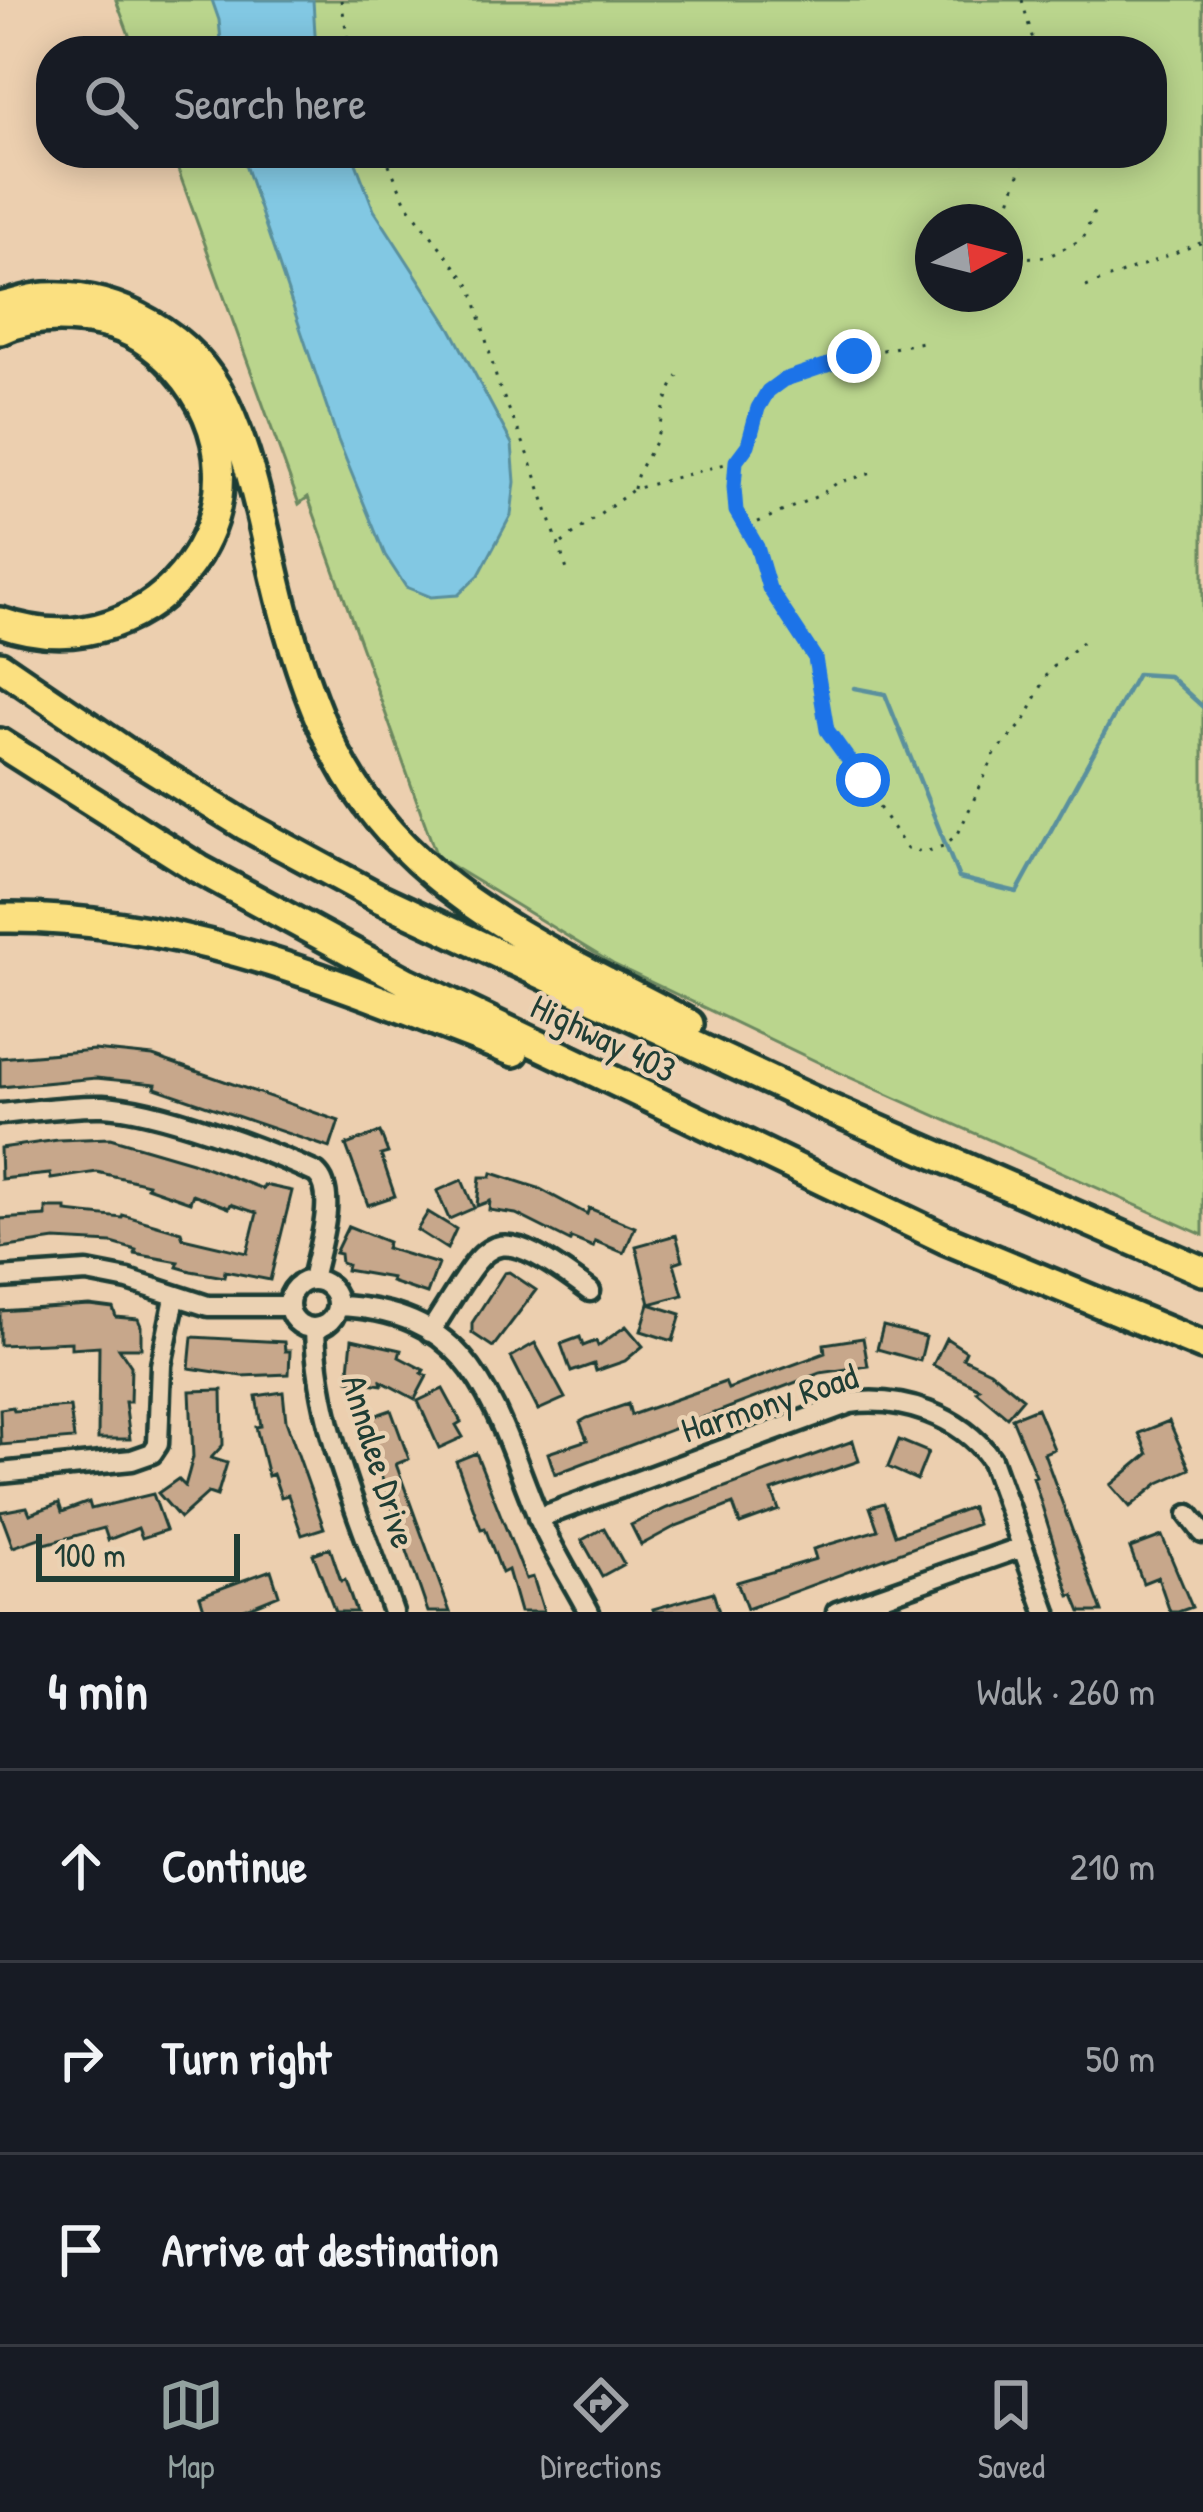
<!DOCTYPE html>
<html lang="en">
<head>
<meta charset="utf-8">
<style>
  body { margin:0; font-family:"Patrick Hand",sans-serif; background:#242831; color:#f1f3f6 }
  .compass { position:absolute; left:915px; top:204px; width:108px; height:108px; border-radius:50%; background:#171b24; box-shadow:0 6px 30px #0003; rotate:83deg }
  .scale { position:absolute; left:36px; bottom:30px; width:204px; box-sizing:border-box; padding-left:12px; border:6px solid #1f3d34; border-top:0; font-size:33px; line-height:42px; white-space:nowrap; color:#1f3d34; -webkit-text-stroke:9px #ebd2b3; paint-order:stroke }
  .stop { position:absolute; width:36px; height:36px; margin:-27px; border:9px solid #1a73e8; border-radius:50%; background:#fff }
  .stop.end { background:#1a73e8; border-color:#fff; box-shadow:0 3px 12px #0008 }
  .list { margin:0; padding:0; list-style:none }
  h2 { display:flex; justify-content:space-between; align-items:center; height:156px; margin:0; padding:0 48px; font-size:51px }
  h2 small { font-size:39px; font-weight:400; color:#9ea1a6 }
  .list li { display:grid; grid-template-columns:78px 1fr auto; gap:36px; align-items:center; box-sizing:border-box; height:192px; padding:0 48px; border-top:3px solid #363941 }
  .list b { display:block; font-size:45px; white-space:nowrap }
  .list em { font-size:39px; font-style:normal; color:#9ea1a6 }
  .icon { flex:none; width:66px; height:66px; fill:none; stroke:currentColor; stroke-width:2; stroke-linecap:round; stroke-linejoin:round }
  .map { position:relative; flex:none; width:1203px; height:1612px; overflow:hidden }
  .search { position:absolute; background:#171b24; box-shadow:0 6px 30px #0003; left:36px; right:36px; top:36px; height:132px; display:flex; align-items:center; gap:30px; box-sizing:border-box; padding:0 42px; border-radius:48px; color:#9ea1a6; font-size:45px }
  .sheet { height:732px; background:#171b24 }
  nav { display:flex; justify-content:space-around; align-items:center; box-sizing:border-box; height:168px; border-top:3px solid #363941; background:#171b24; font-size:33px; color:#9ea1a6 }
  nav a { display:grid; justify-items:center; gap:6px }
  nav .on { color:#92a19f }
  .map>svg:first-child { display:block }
  .green { fill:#bad58d; stroke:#6c8960; stroke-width:3; fill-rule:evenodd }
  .water { fill:#82c8e3; stroke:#5a909d; stroke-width:3 }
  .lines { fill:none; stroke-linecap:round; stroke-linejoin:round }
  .stream { stroke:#5a909d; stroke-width:4.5 }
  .building { fill:#c7a78b; stroke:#1f3d34; stroke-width:3 }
  .minor-casing { stroke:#1f3d34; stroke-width:27 }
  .highway-casing { stroke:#1f3d34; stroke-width:36 }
  .path { stroke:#1f3d34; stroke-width:3; stroke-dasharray:3 9; stroke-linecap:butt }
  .minor { stroke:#ebd2b3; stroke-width:18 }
  .highway { stroke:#fbe080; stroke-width:27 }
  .route { stroke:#1a73e8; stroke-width:15 }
  .labels { text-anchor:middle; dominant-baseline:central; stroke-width:9; stroke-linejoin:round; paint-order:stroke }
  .street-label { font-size:36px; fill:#1f3d34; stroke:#ebd2b3 }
</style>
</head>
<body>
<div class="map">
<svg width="1203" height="1612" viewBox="0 0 1203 1612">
  <rect width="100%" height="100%" fill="#eccfaf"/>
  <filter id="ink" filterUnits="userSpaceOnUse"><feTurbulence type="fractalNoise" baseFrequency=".00833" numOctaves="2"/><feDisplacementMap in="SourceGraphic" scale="24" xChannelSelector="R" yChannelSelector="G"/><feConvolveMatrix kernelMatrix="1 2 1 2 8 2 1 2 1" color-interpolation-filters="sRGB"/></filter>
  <g filter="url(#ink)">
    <!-- green -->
    <path class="green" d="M116 0H1203V1235L851 1078 613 964 437 857 308 497 299 504 172 153H1152V51H135ZM933 222H1005V294H933Z"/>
    <!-- water -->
    <path class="water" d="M212 0H313L316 51H222L219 20Z
      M241 153H352L374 210 451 329 512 444 515 482 511 515 479 575 458 595 431 597 406 587 385 555 338 440Z"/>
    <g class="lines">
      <!-- stream -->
      <path class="stream" d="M854 688 885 694 959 878 1017 892 1137 674 1169 676 1203 707"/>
    </g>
    <!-- building -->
    <path class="building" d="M94 1050 153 1056 339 1121 330 1148 155 1088 156 1084 96 1078 0 1087V1058Z
      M380 1132 388 1153 381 1155 395 1196 368 1205 346 1145Z
      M110 1138 192 1162 263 1189 264 1185 292 1191 270 1280 225 1271 224 1277 191 1271 177 1267 179 1262 135 1254 136 1250 112 1243 55 1240 1 1248 0 1219 46 1216V1208H66V1212L122 1218 123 1215 181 1232 183 1238 247 1253 257 1213 231 1204 229 1208 193 1194 190 1202 147 1187 148 1184 97 1172 51 1179 50 1174 1 1179 0 1148 58 1140Z
      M492 1173 538 1188 587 1214 589 1208 635 1227 624 1253 595 1241 593 1247 571 1238 570 1241 516 1214 489 1210 490 1201 477 1206 480 1177H491Z
      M462 1180 474 1208 449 1219 437 1191Z
      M428 1212 456 1229 447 1249 417 1230Z
      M348 1226 388 1242 386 1248 438 1264 427 1294 391 1282 392 1278 346 1270 347 1265 341 1263 340 1254 335 1253Z
      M676 1235 683 1260 674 1263 683 1295 650 1304 636 1246Z
      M509 1272 536 1290 493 1347 472 1333V1323L504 1273Z
      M649 1304 681 1314 673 1341 641 1331Z
      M89 1305 113 1308 116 1317 138 1319 141 1326V1348H119L131 1366 130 1402H125L130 1439H98L99 1346 71 1348V1342L0 1345V1311Z
      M626 1326 643 1346 625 1361 596 1371 594 1364 571 1372 561 1344 580 1337 583 1346 596 1341 598 1346Z
      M883 1326 926 1337 920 1361 877 1349Z
      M192 1337 284 1342 285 1351H290L289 1374 242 1376 189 1368Z
      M863 1338 868 1366 820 1373 555 1474 548 1453 587 1440 580 1422 587 1418 628 1404 631 1415 725 1382 728 1389 825 1353 824 1344Z
      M946 1338 966 1351 963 1358 990 1371 1023 1398 1007 1417 976 1391 979 1388 933 1365Z
      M352 1339 401 1350 399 1357 424 1370 422 1373 427 1376 415 1399 381 1381 382 1385 348 1380Z
      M535 1343 565 1398 538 1410 511 1357Z
      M443 1389 461 1422 456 1425 463 1437 439 1448 418 1401Z
      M222 1390 223 1445 211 1458 227 1463 217 1496 208 1493 180 1518 158 1493 178 1479 185 1486 189 1472 193 1457 190 1391Z
      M283 1392 286 1421 324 1528 302 1535 288 1495 281 1497 273 1474 268 1476 256 1427 261 1426 256 1396Z
      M13 1407 14 1411 70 1407 74 1439 1 1445 0 1409Z
      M1037 1408 1054 1449 1044 1453 1102 1612H1081L1074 1595 1070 1596 1033 1477 1036 1476 1012 1418Z
      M391 1410 409 1459 396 1464 450 1612H428L362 1420Z
      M1169 1421 1190 1469 1159 1483 1130 1507 1111 1485 1148 1454 1139 1433Z
      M899 1440 928 1452 917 1480 888 1467Z
      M853 1441 859 1461 772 1491 779 1510 740 1524 733 1504 676 1526 641 1545 631 1525 667 1508Z
      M476 1453 526 1579 533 1577 544 1612H520L508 1570 502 1573 485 1528 481 1529 456 1461Z
      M153 1494 166 1530 142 1538 138 1528 108 1540 104 1528 45 1544 42 1537 13 1547 0 1512 27 1507 30 1514 59 1503 62 1512 89 1502 91 1509Z
      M884 1503 895 1535 971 1507 977 1524 747 1609 737 1582 816 1559 813 1549 878 1530 870 1507Z
      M604 1528 624 1564 602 1576 582 1540Z
      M1162 1536 1192 1607 1178 1612H1170L1158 1577 1143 1583 1130 1548Z
      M330 1548 341 1581 345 1580 356 1612H335L313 1554Z
      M271 1570 279 1595 237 1612H205L200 1596Z
      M713 1592 719 1612H654L653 1609Z"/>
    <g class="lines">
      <!-- minor casing -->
      <g class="minor-casing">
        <path id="minor" d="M0 1114C34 1111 69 1105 103 1106 157 1108 264 1149 316 1173 339 1193 317 1252 312 1280
          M0 1278 87 1272 128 1280 208 1306H289
          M289 1304a24 24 0 1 1 48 0a24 24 0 1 1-48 0Z
          M337 1306C477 1311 493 1407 537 1514 551 1548 572 1580 589 1612
          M315 1328C317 1427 361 1519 393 1612
          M430 1332C491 1239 486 1214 590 1291
          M0 1473 132 1460 152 1453 158 1444 161 1365 175 1298
          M1189 1515 1203 1533
          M538 1518 850 1403C900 1396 960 1415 991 1459L1046 1612
          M837 1612 1022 1547"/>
      </g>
      <!-- highway casing -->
      <g class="highway-casing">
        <path id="highway" d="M0 307C14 304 30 298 45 297 117 293 192 336 224 402 258 473 267 555 289 630 307 692 329 752 367 804 447 912 574 962 689 1024
          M0 330C30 316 67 316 99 322 131 328 154 344 176 368 291 495 159 679 0 622
          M0 666 126 752 246 826 377 897 824 1106 1203 1271
          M0 743 199 869 407 982 945 1239 1203 1346
          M0 918C183 915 347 987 514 1052"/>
      </g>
      <!-- path -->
      <path class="path" d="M341 0 350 51
        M1022 0 1036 51
        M384 153 406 203 472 288 498 384 529 456 568 573
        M1003 222 1026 153
        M1005 258 1047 257 1083 239 1096 207
        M1086 287 1203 242
        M736 461 737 511 757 547 769 588 815 658 827 730 907 849 925 852 943 846 958 834 995 754 1024 722 1049 671 1082 642
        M634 489C638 462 652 455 658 433 663 412 666 395 678 376
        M747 527 820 495 837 483 876 472
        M562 543 634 489 736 461 748 445 762 399 783 380 854 356 927 341"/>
      <!-- minor -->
      <use href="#minor" class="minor"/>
      <!-- highway -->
      <use href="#highway" class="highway"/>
    </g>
  </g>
  <g class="lines" filter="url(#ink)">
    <!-- route -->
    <path class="route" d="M854 356 783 380 768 391 758 408 748 445 736 461 734 487 736 511 757 547 769 588 815 658 827 730 863 780"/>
  </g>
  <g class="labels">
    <!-- street labels -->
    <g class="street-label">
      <text transform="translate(604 1037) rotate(26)">Highway 403</text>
      <text transform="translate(769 1402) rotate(-18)">Harmony Road</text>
      <text transform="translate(380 1461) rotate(73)">Annalee Drive</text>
    </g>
  </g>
</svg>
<svg class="compass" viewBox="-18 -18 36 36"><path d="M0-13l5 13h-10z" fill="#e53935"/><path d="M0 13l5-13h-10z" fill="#9ea1a6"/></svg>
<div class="scale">100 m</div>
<div class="stop" style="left:863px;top:780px"></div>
<div class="stop end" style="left:854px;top:356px"></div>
<div class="search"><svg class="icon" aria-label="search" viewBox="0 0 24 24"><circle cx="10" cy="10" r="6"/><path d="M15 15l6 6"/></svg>Search here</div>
</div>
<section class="sheet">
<h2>4 min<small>Walk · 260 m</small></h2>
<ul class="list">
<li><svg class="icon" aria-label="ahead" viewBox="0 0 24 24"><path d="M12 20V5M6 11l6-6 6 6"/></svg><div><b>Continue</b></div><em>210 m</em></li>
<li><svg class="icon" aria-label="right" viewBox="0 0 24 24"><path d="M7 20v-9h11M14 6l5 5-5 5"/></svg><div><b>Turn right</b></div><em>50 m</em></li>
<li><svg class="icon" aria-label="arrive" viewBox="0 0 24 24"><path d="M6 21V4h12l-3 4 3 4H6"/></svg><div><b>Arrive at destination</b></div></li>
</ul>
</section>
<nav>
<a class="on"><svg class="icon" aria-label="map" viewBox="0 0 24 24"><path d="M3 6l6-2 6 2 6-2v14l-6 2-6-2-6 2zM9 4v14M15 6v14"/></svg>Map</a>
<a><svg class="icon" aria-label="directions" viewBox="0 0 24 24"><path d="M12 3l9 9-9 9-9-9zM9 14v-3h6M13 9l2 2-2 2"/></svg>Directions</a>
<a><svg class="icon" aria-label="saved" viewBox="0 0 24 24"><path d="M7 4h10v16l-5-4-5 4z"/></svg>Saved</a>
</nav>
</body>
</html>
